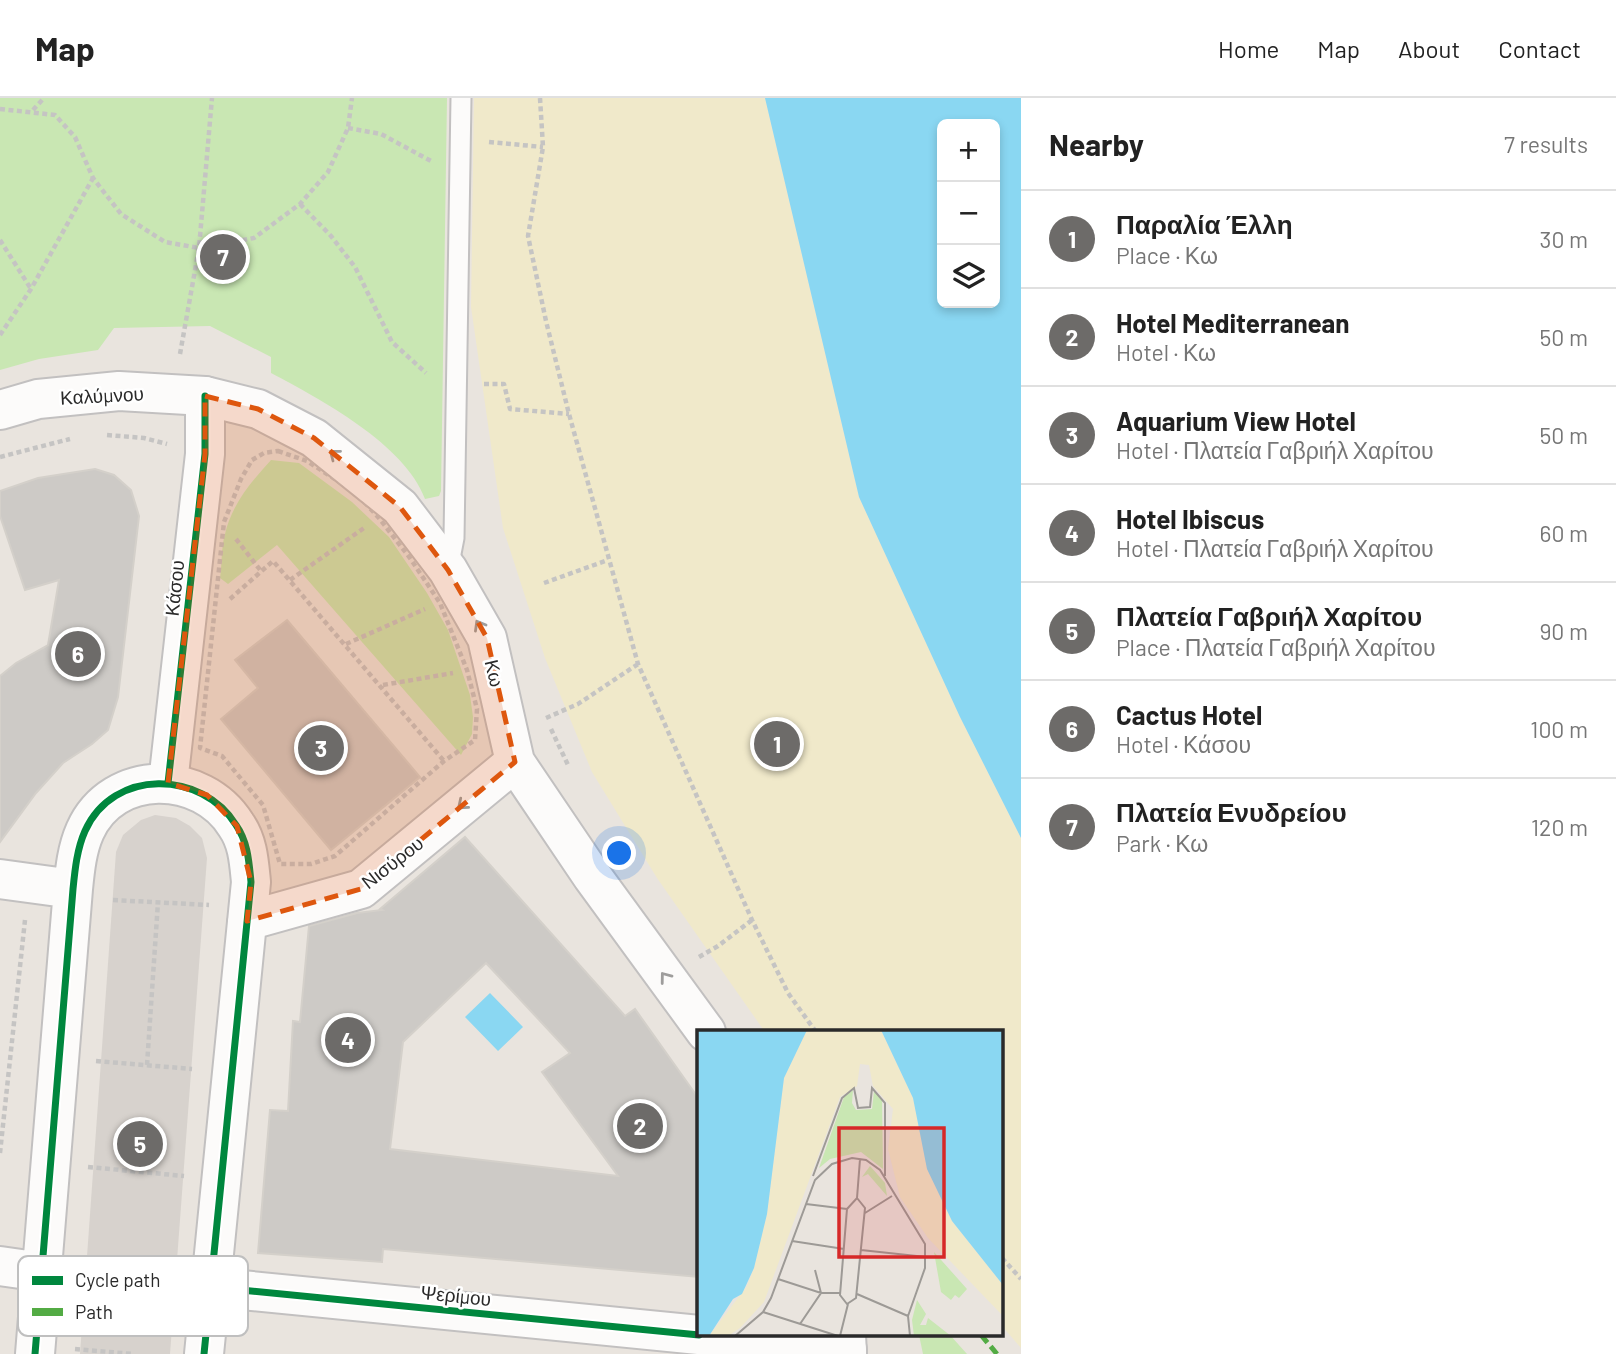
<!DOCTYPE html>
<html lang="en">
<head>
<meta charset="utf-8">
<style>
  body { margin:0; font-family:Barlow,sans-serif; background:#f6f6f6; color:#222 }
  .controls { position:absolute; right:21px; top:21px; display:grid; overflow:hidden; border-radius:10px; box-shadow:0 4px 10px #0003 }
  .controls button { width:63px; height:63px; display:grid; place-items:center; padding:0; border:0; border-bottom:2px solid #e0e0e0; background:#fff; color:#222; font:35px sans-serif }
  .you { position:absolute; left:620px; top:756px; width:24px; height:24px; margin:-18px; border:5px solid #fff; border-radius:50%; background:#1a73e8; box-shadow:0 0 0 10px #1a73e833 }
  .badge { display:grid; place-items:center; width:46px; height:46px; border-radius:50%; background:#6d6b69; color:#fff; font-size:23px; font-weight:700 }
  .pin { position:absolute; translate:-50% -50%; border:4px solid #fff; box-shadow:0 2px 7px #0006 }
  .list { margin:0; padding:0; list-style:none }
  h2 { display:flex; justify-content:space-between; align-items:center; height:91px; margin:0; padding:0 28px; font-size:30px }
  h2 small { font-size:23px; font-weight:400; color:#767676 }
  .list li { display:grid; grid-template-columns:46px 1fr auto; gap:21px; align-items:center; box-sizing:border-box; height:98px; padding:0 28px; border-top:2px solid #e0e0e0 }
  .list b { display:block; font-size:26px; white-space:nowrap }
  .list p { margin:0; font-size:23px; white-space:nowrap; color:#767676 }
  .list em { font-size:23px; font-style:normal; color:#767676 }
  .icon { flex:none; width:38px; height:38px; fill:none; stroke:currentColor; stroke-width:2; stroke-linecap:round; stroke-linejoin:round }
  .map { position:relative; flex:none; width:1021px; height:1256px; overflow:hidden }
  header { display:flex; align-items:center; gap:42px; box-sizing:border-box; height:98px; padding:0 35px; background:#fff; border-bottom:2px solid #e0e0e0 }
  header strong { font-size:33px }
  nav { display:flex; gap:38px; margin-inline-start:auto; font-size:24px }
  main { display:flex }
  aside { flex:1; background:#fff }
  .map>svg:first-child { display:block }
  .green { fill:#c9e7b3 }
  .sand { fill:#f0e9ca }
  .plaza { fill:#d7d2cd }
  .water { fill:#8ad7f2; fill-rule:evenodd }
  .building { fill:#cdcac6; stroke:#d4d0ca; stroke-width:2; fill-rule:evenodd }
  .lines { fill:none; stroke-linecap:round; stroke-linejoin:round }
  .service-casing { stroke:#c2c0c0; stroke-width:23 }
  .minor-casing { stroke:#c2c0c0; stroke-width:42 }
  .secondary-casing { stroke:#c2c0c0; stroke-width:42 }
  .path { stroke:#c5c4c3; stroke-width:4.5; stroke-dasharray:5 3.5; stroke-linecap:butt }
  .service { stroke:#fcfbfa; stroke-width:19 }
  .minor { stroke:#fcfbfa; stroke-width:38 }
  .secondary { stroke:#fcfbfa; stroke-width:38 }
  .quiet { stroke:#53ab44; stroke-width:5; stroke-dasharray:10 5; stroke-linecap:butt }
  .cycleway-casing { stroke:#fff; stroke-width:11 }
  .cycleway { stroke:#00873e; stroke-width:7 }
  .oneway { stroke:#9e9d9c }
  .marked { fill:#de570e; fill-opacity:0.2; stroke:#de570e; stroke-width:5; stroke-dasharray:14 9; stroke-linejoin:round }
  .labels { text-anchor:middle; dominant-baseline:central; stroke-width:5; stroke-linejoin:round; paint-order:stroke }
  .street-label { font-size:19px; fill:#2a2a2a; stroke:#fff }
  .inset-road { fill:none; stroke:#9d9a96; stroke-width:2 }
  .view { fill:#d62828; fill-opacity:0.15; stroke:#d62828; stroke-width:3.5 }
  .inset-edge { fill:none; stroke:#2a2a2a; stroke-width:3.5 }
  .key { fill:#fff; stroke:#bfbfbf; stroke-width:2 }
  .key-label { font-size:19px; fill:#2a2a2a }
</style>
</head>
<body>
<header>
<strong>Map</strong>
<nav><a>Home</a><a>Map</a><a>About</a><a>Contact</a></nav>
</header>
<main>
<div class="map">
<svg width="1021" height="1256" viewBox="0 0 1021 1256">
  <rect width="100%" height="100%" fill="#e9e4de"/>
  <!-- green -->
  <path class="green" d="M0 0H447L441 393 439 398 425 401C405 346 320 301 271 275V259L210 228 114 230 98 252 39 261 0 272Z
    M271 362 299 365 352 404 389 439 427 495 448 532 470 597 473 619 472 636 461 657 277 447 228 486 220 480C222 466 221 450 225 436 232 406 251 384 271 362Z
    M919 1237H950L967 1256H923Z"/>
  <!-- sand -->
  <path class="sand" d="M474 0H765L859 399 960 619 1021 740V1250L1002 1228V934H765L657 780 592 674 545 560 503 430 471 209Z"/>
  <!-- plaza -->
  <path class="plaza" d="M155 717 176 720 190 728 202 740 207 760 170 1256H80L116 754 123 737 141 722Z"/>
  <!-- water -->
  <path class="water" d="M765 0H1021V740L960 619 859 399ZM942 26H995V205H942Z
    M490 895 523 929 498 953 465 919Z"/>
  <!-- building -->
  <path class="building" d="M95 371 114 377 131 392 139 418 118 599 108 632 92 646 63 665 36 695 0 744V578L16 565 48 547 59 482 25 492 0 418V393L38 380Z
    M287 522 420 679 331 752 221 621 258 590 235 562Z
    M465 739 625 918 635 911 699 1001V1179L383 1151 382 1164 258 1155 270 1012 288 1013 293 923 300 924 309 828 357 815 382 812 380 811ZM486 865 570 955 542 974 618 1078 390 1051 403 944Z"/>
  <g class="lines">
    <!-- service casing -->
    <g class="service-casing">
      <path id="service" d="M448 471 454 440 461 0"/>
    </g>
    <!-- minor casing -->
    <g class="minor-casing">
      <path id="minor" d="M168 685 205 356V298
        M0 781 73 791
        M247 823 361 791 515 664
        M0 1168 42 1174
        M211 1189 699 1237
        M701 1237 847 1252
        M35 1256 73 791C75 771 77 751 85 733 113 670 202 672 236 727 248 744 249 764 251 784L204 1256"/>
    </g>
    <!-- secondary casing -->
    <g class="secondary-casing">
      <path id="secondary" d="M0 312 38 301 119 293 205 298 258 311 314 340 400 409 448 472 487 540 515 664 592 778 706 934
        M846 1237 847 1256"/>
    </g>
    <!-- path -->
    <path class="path" d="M540 0 543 49 528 138 546 223 569 316 638 566 752 822 788 895 816 934
      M0 11 55 17 75 39 93 80 121 116 165 144 199 150 254 140 300 106 328 74 348 30 352 0
      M33 12 44 0
      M348 30 381 36 431 63
      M489 44 543 49
      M300 106 331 138 355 169 392 244 426 275
      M0 142 31 191
      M0 237 31 191 93 80
      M180 256 199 150 212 0
      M484 286H504L510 311 569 316
      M107 337 144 340 167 346
      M278 353 307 363 355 394 379 420 410 460 440 505 467 572 477 611 475 642 444 663 335 758 311 766H280L263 707 222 658 200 650 224 424 241 381 252 362 264 355Z
      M0 359 70 341
      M236 441 261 473
      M290 482 364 430
      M544 485 608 462
      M230 501 273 463 444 663
      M346 546 425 511
      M383 587 453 575
      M546 620 578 606 638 566
      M551 631 568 667
      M113 802 209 807
      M699 859 718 848 752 822
      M96 963 192 971
      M147 967 158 804
      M0 1055 25 822
      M88 1069 184 1078
      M1002 1160 1021 1181
      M75 1251 133 1256"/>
    <!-- service -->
    <use href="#service" class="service"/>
    <!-- minor -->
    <use href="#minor" class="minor"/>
    <!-- secondary -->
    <use href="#secondary" class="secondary"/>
    <!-- quiet -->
    <path class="quiet" d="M981 1237 997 1256"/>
    <!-- cycleway casing -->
    <g class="cycleway-casing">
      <path id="cycleway" d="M168 685 205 356V298
        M211 1189 699 1237
        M35 1256 73 791C75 771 77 751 85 733 113 670 202 672 236 727 248 744 249 764 251 784L204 1256"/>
    </g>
    <!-- cycleway -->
    <use href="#cycleway" class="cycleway"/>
  </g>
  <!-- one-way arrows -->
  <defs><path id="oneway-chevron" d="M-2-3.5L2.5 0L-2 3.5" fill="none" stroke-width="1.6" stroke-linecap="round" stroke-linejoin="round" transform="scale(1.75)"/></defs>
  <g class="oneway">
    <use href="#oneway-chevron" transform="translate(334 356) rotate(-142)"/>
    <use href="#oneway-chevron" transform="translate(479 527) rotate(-120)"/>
    <use href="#oneway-chevron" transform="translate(462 707) rotate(140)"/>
    <use href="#oneway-chevron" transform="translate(665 879) rotate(-127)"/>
  </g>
  <!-- marked area -->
  <path class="marked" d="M205 298 258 311 314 340 400 409 448 472 487 540 515 664 361 791 247 823 251 784 237 728 207 697 168 685 205 356Z"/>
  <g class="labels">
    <!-- street labels -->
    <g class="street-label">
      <text transform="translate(102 297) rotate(-3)">Καλύμνου</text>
      <text transform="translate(174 490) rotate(-84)">Κάσου</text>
      <text transform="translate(495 575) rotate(77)">Κω</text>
      <text transform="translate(392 764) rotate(-38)">Νισύρου</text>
      <text transform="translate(456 1197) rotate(6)">Ψερίμου</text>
    </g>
  </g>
  <!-- overview -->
  <g transform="translate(697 932)">
    <rect width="306" height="306" fill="#e9e4de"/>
    <path d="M156 60 155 73 159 80 175 79 177 61 185 69 186 139 164 122 133 129 122 138 147 67ZM173 136 188 153 190 166 171 144 165 147ZM237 222 270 259 262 268 258 265 254 270 244 262ZM220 270 229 284 223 295H229L231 288 254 306H217L215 290Z" fill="#c9e7b3"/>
    <path d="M110 0H184L216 68 230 139 241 162 255 191 306 255V286L231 208 203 167 191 119 196 79 176 56 172 35 163 34 160 56 143 67 67 272 43 298 31 306H12L50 256 57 238 70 184 87 48Z" fill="#f0e9ca"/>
    <path d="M0 0H110L87 48 70 184 57 238 45 264 36 269 12 306H0ZM184 0H306V255L255 191 241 162 230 139 216 68Z" fill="#8ad7f2"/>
    <path class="inset-road" d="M116 146 145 68 157 58 161 78 173 77 175 58 188 73V146M160 168 168 178 159 268 150 274 143 265 150 179ZM160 168 163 129M109 174 150 179M168 183 195 166M95 211 147 219M164 220 229 227M81 249 124 263H143M160 264 211 286M66 282 141 306M103 294 124 263 118 240M38 306 66 282 74 268 118 150 135 134 155 128 169 130 183 140 228 214V238L211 286 213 306M143 306 151 274"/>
    <path class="view" d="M142 98H247V227H142Z"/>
    <rect width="306" height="306" class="inset-edge"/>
  </g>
  <!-- legend -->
  <rect x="18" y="1158" width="230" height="80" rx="10" class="key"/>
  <rect x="32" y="1178" width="31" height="9" fill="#00873e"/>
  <rect x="32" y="1210" width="31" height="8" fill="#53ab44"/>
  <g class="key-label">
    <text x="75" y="1189">Cycle path</text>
    <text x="75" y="1221">Path</text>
  </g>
</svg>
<div class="controls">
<button>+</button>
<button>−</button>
<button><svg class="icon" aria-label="layers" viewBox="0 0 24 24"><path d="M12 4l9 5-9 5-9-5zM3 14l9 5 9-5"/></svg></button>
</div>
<div class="you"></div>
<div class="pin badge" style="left:777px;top:646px">1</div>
<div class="pin badge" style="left:640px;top:1028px">2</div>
<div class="pin badge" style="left:321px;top:650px">3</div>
<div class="pin badge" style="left:348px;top:942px">4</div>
<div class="pin badge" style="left:140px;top:1046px">5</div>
<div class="pin badge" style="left:78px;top:556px">6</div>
<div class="pin badge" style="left:223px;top:159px">7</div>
</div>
<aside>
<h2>Nearby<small>7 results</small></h2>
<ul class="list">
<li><span class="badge">1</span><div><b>Παραλία Έλλη</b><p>Place · Κω</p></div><em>30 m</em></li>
<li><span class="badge">2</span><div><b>Hotel Mediterranean</b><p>Hotel · Κω</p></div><em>50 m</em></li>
<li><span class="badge">3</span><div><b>Aquarium View Hotel</b><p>Hotel · Πλατεία Γαβριήλ Χαρίτου</p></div><em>50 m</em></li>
<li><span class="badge">4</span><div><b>Hotel Ibiscus</b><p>Hotel · Πλατεία Γαβριήλ Χαρίτου</p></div><em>60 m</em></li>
<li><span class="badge">5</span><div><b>Πλατεία Γαβριήλ Χαρίτου</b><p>Place · Πλατεία Γαβριήλ Χαρίτου</p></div><em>90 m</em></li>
<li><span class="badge">6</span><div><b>Cactus Hotel</b><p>Hotel · Κάσου</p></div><em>100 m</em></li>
<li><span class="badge">7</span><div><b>Πλατεία Ενυδρείου</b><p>Park · Κω</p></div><em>120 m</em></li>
</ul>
</aside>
</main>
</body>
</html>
